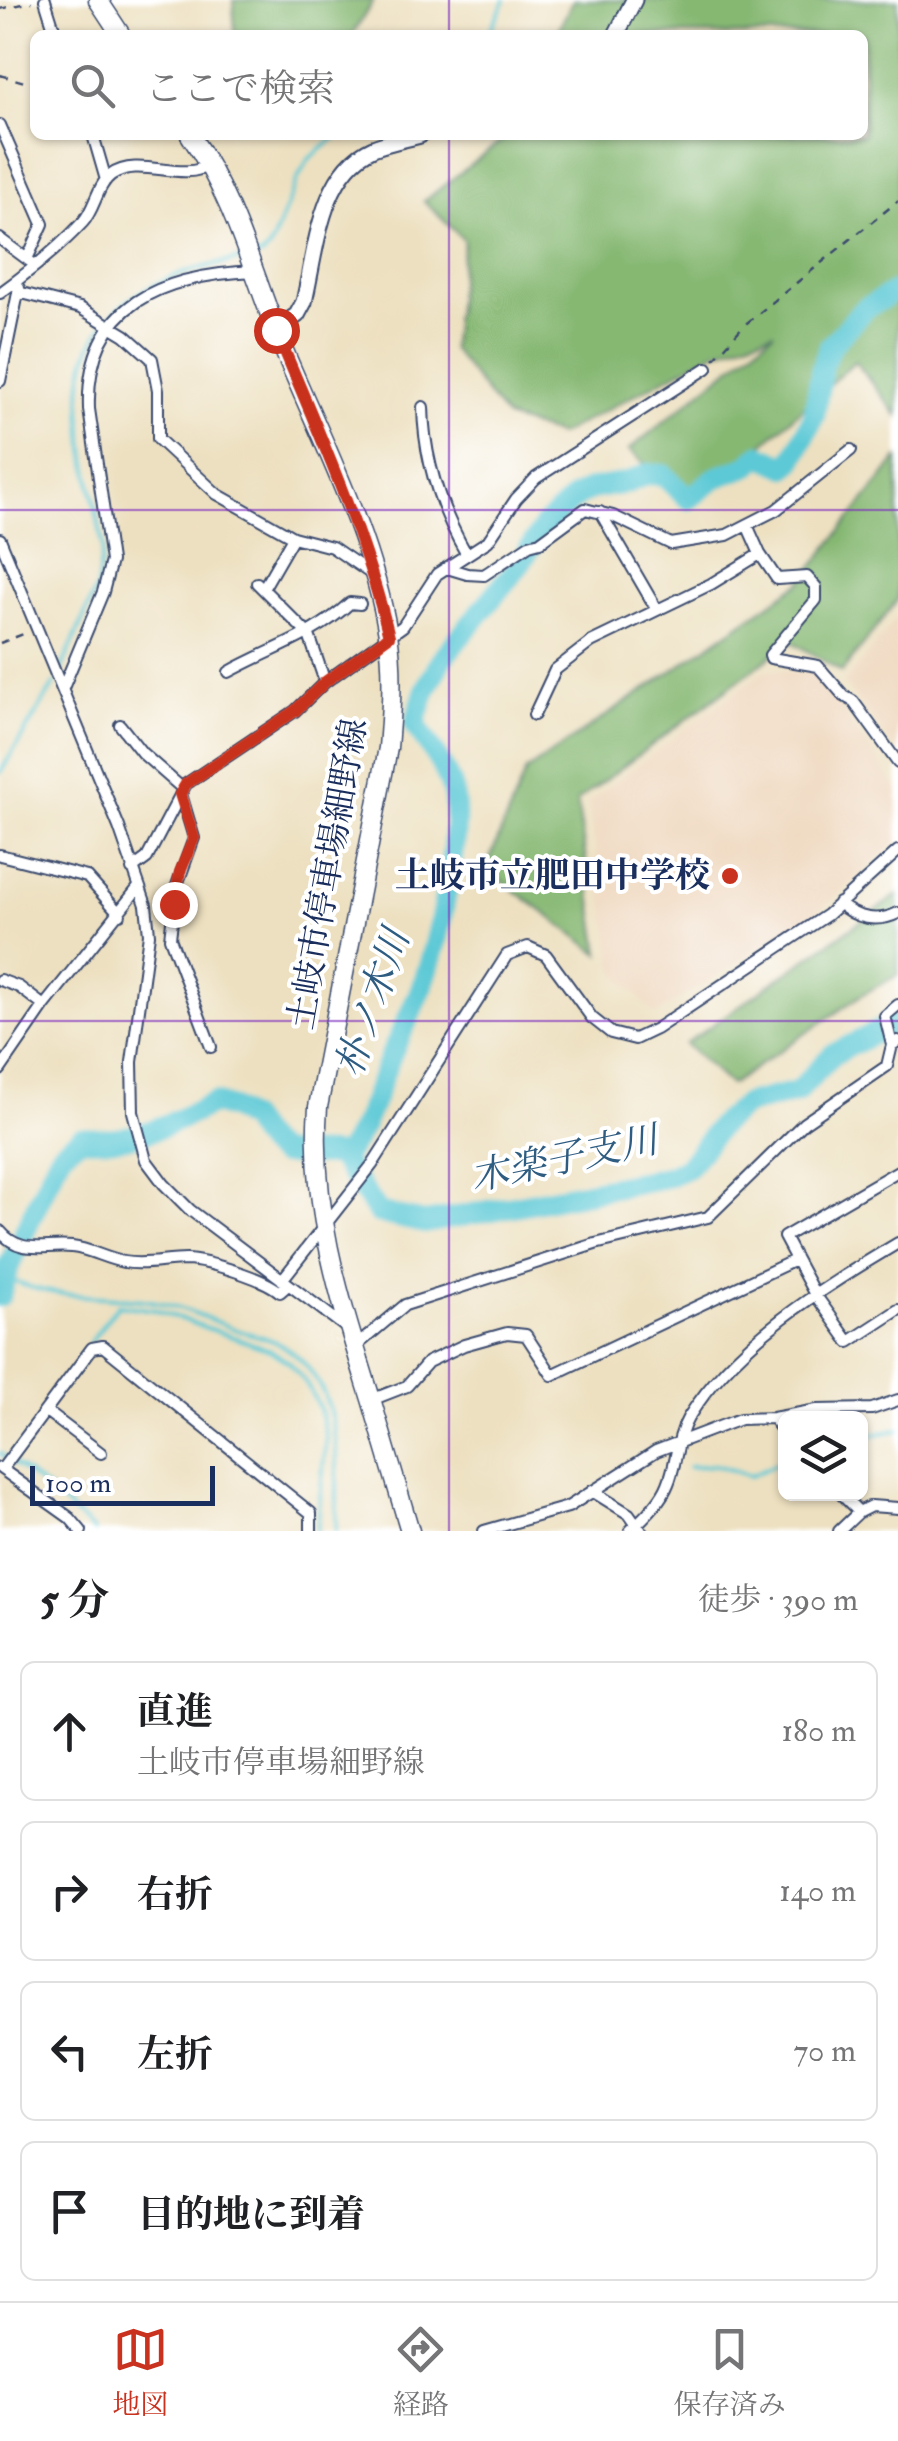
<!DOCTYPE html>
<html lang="ja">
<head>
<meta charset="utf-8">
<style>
  body { margin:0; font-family:"IM FELL Double Pica","Noto Serif JP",serif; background:#f6f6f6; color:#202124 }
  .controls { position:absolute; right:30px; bottom:30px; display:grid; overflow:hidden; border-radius:15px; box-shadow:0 2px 8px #0004 }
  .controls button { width:90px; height:90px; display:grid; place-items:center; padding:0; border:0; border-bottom:2px solid #e0e0e0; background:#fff; color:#202124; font:50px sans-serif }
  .scale { position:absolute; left:30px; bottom:25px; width:185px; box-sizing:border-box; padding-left:10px; border:5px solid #1b2f5e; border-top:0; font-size:28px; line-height:35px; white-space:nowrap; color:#1b2f5e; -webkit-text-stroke:8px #fff; paint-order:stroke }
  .stop { position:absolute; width:30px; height:30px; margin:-22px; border:8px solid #c8321e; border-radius:50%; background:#fff }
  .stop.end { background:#c8321e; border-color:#fff; box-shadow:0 2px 10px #0008 }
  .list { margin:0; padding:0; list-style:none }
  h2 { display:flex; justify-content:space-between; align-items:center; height:130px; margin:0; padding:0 40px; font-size:42px }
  h2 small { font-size:32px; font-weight:400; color:#757577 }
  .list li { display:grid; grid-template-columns:65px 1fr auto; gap:30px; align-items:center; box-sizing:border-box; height:140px; margin:0 20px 20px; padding:0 20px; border:2px solid #e0e0e0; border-radius:15px }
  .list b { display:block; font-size:38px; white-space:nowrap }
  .list p { margin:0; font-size:32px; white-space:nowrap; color:#757577 }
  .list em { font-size:32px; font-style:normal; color:#757577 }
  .icon { flex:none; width:55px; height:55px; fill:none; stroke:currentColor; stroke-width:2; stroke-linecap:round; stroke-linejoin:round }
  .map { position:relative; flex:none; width:898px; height:1531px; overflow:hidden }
  .search { position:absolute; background:#fff; box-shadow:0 2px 8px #0004; left:30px; right:30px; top:30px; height:110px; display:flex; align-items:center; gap:25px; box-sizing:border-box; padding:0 35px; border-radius:15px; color:#757577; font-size:38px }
  .sheet { height:770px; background:#fff }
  nav { display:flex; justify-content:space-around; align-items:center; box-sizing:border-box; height:140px; border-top:2px solid #e0e0e0; background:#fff; font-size:28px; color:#757577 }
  nav a { display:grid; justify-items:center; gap:5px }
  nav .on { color:#c8321e }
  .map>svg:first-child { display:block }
  .built { fill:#eed6bb }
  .forest { fill:#86b872; stroke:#507468; stroke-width:2.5 }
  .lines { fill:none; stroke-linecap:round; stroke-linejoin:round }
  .stream { stroke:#5dc9d6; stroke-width:4 }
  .river { stroke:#5dc9d6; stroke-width:22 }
  .minor-casing { stroke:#3a4a6d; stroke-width:14 }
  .secondary-casing { stroke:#3a4a6d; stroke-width:19 }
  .primary-casing { stroke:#3a4a6d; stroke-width:21 }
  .path { stroke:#3a4a6d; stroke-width:2.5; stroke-dasharray:8 8; stroke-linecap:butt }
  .minor { stroke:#fff; stroke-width:10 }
  .secondary { stroke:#fff; stroke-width:15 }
  .primary { stroke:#fff; stroke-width:18 }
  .route { stroke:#c8321e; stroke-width:12 }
  .grid { fill:none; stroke:#7b2cbf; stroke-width:2.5; stroke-opacity:0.55 }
  .poi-dot { fill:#c8321e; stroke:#fff; stroke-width:4 }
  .labels { text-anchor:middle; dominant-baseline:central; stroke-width:8; stroke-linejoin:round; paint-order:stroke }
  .street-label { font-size:35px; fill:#1b2f5e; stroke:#fff }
  .poi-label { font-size:35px; font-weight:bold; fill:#1b2f5e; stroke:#fff; text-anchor:end }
  .water-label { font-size:38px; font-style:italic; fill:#2f5d82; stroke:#fff }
</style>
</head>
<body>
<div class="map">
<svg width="898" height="1531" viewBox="0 0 898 1531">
  <rect width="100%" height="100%" fill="#fff"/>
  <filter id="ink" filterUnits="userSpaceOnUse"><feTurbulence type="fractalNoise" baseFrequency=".01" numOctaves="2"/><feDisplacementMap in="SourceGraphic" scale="20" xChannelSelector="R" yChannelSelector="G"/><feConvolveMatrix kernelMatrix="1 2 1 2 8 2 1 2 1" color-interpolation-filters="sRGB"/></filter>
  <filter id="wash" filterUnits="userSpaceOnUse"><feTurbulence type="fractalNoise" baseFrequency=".0048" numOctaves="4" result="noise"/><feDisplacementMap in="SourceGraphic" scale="40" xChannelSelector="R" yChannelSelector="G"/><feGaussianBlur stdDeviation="2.25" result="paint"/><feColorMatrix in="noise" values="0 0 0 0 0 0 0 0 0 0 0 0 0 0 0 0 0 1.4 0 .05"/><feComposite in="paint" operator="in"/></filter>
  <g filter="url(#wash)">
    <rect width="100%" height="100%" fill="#ede0c0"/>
    <!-- built -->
    <path class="built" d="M898 616V753L844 683Z
      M765 670 817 673 898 789V842L820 910 655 1015 615 971 588 802Z"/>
    <!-- forest -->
    <path class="forest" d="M233 0H374L352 35H235Z
      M573 0H898V416L855 361 694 506 629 450 774 332 715 352 559 435 506 418 451 348 464 240 424 201 509 135H863V35H556Z
      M898 458V599L842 672 791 641 577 801 600 954 486 869 526 771 800 583Z
      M898 895V975L863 994 730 1085 685 1044Z"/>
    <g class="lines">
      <!-- stream -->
      <path class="stream" d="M488 35 505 0
        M254 257 262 256 270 248 297 180 309 159 339 135
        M59 675 97 587 103 546C95 499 81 449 81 400 80 303 164 272 245 259
        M0 773 55 683
        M13 1281C55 1299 98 1295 142 1300 173 1303 200 1315 229 1327 245 1334 264 1335 280 1344 347 1383 337 1465 336 1531
        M90 1342 118 1305 155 1310 270 1350 290 1363 306 1383 320 1409 326 1438 317 1531
        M860 1437 898 1430
        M0 1453 55 1495 94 1531
        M689 1467 715 1465 750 1476 783 1461"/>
      <!-- river -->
      <path class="river" d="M341 1159 378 1213 425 1223 666 1177 687 1168 721 1124 746 1104 797 1092 832 1055 898 1021
        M0 1296 9 1266 60 1154 80 1138C138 1143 163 1127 214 1103L232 1109 249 1120 266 1144 280 1154 334 1155 341 1159C365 1131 372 1103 385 1070 396 1042 411 1015 422 986 437 950 458 844 455 806 453 775 431 750 415 724L425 692 441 660 521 563 544 526 577 496 592 489 627 483 647 474 664 475 689 499 715 478 748 466 760 455 786 467 792 462 814 416 822 367 830 346 864 309 898 290"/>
    </g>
  </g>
  <g filter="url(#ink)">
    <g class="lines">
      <!-- minor casing -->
      <g class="minor-casing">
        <path id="minor" d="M45 0 56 35
          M0 125 43 224 28 257
          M93 135 106 180
          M0 239 31 262
          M18 292 80 308 125 335 152 359 158 390V439L217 494 293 537 332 547 373 575
          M0 293C29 272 59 248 83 222 95 209 97 185 111 175 139 155 182 183 209 165
          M0 381 19 288
          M423 407C424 460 441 510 467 555
          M600 512 657 610
          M748 527 760 554
          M0 539 119 827 146 905 149 934 132 1062 133 1112 146 1160 164 1184 190 1210 348 1329
          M447 568 467 574 484 575 529 545 540 542 585 509 613 516 671 544 727 535 776 510 851 450
          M257 583 309 635 325 682
          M263 589 293 537
          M229 672C272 648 313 637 350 603L360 604
          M63 688 103 592 111 561 89 409C85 302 165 275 255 271
          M534 715 555 670 591 642 711 584 760 554 777 579 807 577 816 587V600L770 655 771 658 818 666 844 696 853 701 898 763
          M120 725 142 753 183 789
          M181 794 194 838 176 888 170 938 211 1047
          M0 855 87 877 120 914
          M132 869 147 858 186 784 295 711 325 682 403 626 437 574 488 541 516 499 536 478 707 368
          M839 903C855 919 878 923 898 913
          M0 980 19 987 44 1006
          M892 1045 885 1016 898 1005
          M0 1070 44 1006 138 888
          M898 1171 784 1237 814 1293 849 1342 898 1310
          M0 1231C21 1256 44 1244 72 1247 90 1249 106 1259 124 1262 144 1266 165 1260 186 1260 208 1261 264 1278 280 1292L288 1285
          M282 1280 372 1165 507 955 528 947 546 955 592 1018 611 1033 635 1039 656 1029 827 915 898 851
          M355 1347 405 1305 595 1244 708 1217 804 1123 887 1066 892 1045 898 1041
          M371 1400 407 1386 428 1362 464 1345 507 1333 526 1335 552 1375 795 1260
          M46 1411 101 1453
          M773 1418 786 1435
          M0 1468 70 1518 81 1531
          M2 1469 92 1348 103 1346 311 1513V1531
          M592 1491 629 1514 641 1531
          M859 1512 871 1506 898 1508
          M484 1531 568 1507 656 1451 740 1419 773 1418 817 1410 872 1409 898 1400
          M630 1531C643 1518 661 1502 668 1484 677 1463 676 1439 688 1418 737 1340 821 1289 898 1243
          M839 1531 859 1512 841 1494"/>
      </g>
      <!-- secondary casing -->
      <g class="secondary-casing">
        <path id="secondary" d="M616 35 634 0
          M276 330 297 315 304 302C316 252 320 172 373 148 388 142 405 139 420 135"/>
      </g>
      <!-- primary casing -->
      <g class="primary-casing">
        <path id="primary" d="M98 0 121 35
          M190 135C234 199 250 265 278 336 317 432 371 531 388 634 394 671 391 711 388 748L318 1107C310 1209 341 1302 371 1399 384 1443 397 1487 410 1531"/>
      </g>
      <!-- path -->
      <path class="path" d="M0 9 32 2
        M0 75 35 85
        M714 359 743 326 898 201
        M0 643 26 633"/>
      <!-- minor -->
      <use href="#minor" class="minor"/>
      <!-- secondary -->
      <use href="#secondary" class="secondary"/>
      <!-- primary -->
      <use href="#primary" class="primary"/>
    </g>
  </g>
  <g class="lines" filter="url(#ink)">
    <!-- route -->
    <path class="route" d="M174 904 180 872 194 838 180 794 186 784 295 711 325 682 389 636C363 530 318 431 276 330"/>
  </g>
  <!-- grid -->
  <path class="grid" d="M449 0V35M449 135V1531M0 510H898M0 1021H898"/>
  <!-- markers -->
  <circle class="poi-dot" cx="730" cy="876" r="10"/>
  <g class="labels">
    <!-- street labels -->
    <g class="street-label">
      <text transform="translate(328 874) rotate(-80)">土岐市停車場細野線</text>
    </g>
    <!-- poi labels -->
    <g class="poi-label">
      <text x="710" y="876">土岐市立肥田中学校</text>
    </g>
    <!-- water labels -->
    <g class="water-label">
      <text transform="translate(373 1003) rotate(-71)">朴ノ木川</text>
      <text transform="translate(564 1159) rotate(-12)">木楽子支川</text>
    </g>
  </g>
</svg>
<div class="controls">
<button><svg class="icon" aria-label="layers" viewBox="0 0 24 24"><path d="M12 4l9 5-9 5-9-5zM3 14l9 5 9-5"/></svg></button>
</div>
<div class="scale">100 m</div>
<div class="stop" style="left:276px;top:330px"></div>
<div class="stop end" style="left:174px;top:904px"></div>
<div class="search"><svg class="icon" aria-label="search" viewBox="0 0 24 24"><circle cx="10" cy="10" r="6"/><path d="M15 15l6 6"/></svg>ここで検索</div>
</div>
<section class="sheet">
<h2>5 分<small>徒歩 · 390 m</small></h2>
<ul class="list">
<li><svg class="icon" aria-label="ahead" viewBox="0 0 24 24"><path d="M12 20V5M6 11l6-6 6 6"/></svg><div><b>直進</b><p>土岐市停車場細野線</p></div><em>180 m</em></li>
<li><svg class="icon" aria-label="right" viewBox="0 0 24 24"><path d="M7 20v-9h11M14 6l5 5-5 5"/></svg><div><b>右折</b></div><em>140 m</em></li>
<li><svg class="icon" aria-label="left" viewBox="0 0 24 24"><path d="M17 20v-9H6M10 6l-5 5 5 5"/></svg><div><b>左折</b></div><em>70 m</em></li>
<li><svg class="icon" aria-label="arrive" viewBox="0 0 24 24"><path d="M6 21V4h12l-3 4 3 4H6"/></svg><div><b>目的地に到着</b></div></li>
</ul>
</section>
<nav>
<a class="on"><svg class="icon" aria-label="map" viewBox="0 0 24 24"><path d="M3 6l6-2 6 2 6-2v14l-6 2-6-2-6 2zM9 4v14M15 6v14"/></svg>地図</a>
<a><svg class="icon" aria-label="directions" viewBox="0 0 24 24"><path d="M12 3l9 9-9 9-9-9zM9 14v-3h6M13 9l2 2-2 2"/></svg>経路</a>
<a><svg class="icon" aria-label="saved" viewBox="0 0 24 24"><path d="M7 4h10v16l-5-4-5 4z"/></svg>保存済み</a>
</nav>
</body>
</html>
